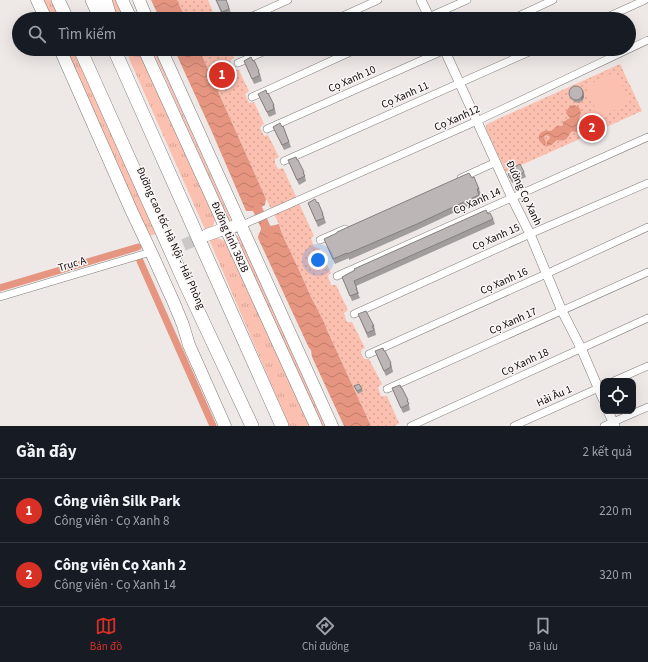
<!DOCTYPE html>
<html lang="vi">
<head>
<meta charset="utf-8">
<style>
  body { margin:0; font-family:"Source Sans 3",sans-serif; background:#242831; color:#f1f3f6 }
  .controls { position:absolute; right:12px; bottom:12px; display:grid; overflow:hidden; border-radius:8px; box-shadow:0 4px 16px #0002 }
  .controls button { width:36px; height:36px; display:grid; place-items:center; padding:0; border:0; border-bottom:1px solid #363941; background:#171b24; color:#f1f3f6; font:20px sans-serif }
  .you { position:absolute; left:318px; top:260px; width:14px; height:14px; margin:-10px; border:3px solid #fff; border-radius:50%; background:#1a73e8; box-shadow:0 0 0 6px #1a73e833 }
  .badge { display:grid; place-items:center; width:26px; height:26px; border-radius:50%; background:#d93025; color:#fff; font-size:13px; font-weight:700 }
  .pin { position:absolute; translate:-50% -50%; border:2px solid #fff; box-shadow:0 1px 4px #0006 }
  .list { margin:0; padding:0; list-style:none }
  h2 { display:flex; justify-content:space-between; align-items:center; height:52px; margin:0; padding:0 16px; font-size:17px }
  h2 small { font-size:13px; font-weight:400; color:#9ea1a6 }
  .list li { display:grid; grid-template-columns:26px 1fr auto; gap:12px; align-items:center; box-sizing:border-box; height:64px; padding:0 16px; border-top:1px solid #363941 }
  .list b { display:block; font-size:15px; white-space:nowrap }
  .list p { margin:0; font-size:13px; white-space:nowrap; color:#9ea1a6 }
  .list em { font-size:13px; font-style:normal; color:#9ea1a6 }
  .icon { flex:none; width:22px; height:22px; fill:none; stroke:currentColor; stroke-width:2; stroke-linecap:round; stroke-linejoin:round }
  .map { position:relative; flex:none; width:648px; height:426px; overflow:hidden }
  .search { position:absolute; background:#171b24; box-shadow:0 4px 16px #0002; left:12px; right:12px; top:12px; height:44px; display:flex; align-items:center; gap:10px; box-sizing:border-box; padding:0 14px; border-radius:22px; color:#9ea1a6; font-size:15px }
  .sheet { height:180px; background:#171b24 }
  nav { display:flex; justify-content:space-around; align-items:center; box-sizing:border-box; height:56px; border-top:1px solid #363941; background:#171b24; font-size:11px; color:#9ea1a6 }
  nav a { display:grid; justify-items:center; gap:2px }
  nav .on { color:#d93025 }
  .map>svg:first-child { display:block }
  .grass { fill:url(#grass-tufts) }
  .park { fill:url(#park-dots) }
  .garden { fill:#fcc0b0 }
  .water { fill:url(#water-waves) }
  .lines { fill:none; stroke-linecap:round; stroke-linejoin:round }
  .canal { stroke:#e59580; stroke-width:7 }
  .primary-tunnel { stroke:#ccc8c6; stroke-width:12; stroke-dasharray:12 6; stroke-linecap:butt }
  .minor-casing { stroke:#817d7c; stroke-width:8 }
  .tertiary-casing { stroke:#817d7c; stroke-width:10 }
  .primary-casing { stroke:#817d7c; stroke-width:13 }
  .motorway-casing { stroke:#817d7c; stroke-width:14 }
  .minor { stroke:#fff; stroke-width:7 }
  .tertiary { stroke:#fff; stroke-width:9 }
  .primary { stroke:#fff; stroke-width:12 }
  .motorway { stroke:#fff; stroke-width:13 }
  .wall { fill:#a29d9d }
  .shaded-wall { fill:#84807f }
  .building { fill:#bcb7b6; stroke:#84807f }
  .labels { text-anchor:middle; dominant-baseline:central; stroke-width:3; stroke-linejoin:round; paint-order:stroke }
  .street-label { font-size:11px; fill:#0c0b0a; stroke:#fbf6f5 }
</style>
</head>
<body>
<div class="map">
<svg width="648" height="426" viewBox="0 0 648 426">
  <defs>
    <pattern id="grass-tufts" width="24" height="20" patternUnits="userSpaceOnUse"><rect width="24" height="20" fill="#fcc0b0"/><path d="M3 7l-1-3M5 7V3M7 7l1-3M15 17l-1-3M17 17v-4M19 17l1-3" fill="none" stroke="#d7a496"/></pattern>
    <pattern id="park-dots" width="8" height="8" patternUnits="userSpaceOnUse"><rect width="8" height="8" fill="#fcc0b0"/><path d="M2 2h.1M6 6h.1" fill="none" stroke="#d7a496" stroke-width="1.8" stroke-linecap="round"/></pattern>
    <pattern id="water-waves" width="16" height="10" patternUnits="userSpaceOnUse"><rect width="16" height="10" fill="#e59580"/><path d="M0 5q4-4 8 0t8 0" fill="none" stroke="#c37f6d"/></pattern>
  </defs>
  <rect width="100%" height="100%" fill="#eee9e7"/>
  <!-- grass -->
  <path class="grass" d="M41 0H53L63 19H50Z
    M110 0H119L128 19H116Z
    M64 49H78L160 233 149 236Z
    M126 49H141L215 219 213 226 207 234 131 63Z
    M152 49H154L231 220 230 221H229Z
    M237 236 240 238 325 426H321L237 239Z
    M208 237C217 237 222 239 228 244L310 426H289Z"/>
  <!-- park -->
  <path class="park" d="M177 0H208L216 19H186Z
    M199 49H230L234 58 231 60 230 61 235 70H239L249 91 245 94 249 103 254 102 264 124 262 125 260 128 264 136 268 135 279 157 275 159V163L278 169 283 168 314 236 311 238 314 247 319 248 331 273 329 274 328 277 331 285H336L348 310 344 313 347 322H352L365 348 362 349 361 353 364 359H369L382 384 378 387 381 396H387L399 423 395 426H371L327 330 324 322 311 297 299 270 282 234 280 226 266 199Z
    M620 64 642 111 506 172 486 129V126L487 124Z"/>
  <!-- garden -->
  <path class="garden" d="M616 72 630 103 599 117 585 86Z"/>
  <!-- water -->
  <path class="water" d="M151 0H177L186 19H160Z
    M174 49H199L266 199 265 205 258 209 266 227 279 224 282 234 299 270 311 297 324 322 327 330 371 426H344L312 357 311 350 309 348 258 238C258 234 261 232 261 228L253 211H246L212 132Z
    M574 105C578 106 580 108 581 112L579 119C581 121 585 121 587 124 589 129 585 134 580 133 576 132 575 131 571 132 566 139 567 142 557 140 553 143 552 146 546 146L547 141 550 138 549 136 546 135 544 137 545 140 546 141 545 146 542 144 539 140V135C543 130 546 130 551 131L557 126H562L563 125V122L570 118 566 113C568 108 569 106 574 105Z"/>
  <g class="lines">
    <!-- canal -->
    <path class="canal" d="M255 200 270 234
      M140 261 213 426
      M0 288 138 247"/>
    <!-- primary-tunnel -->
    <path class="primary-tunnel" d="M167 252 207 235"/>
    <!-- minor casing -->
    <g class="minor-casing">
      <path id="minor" d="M246 19 288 0
        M336 19 378 0
        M424 19 467 0
        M512 19 553 0
        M603 19 645 0
        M238 63 270 49
        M252 97 357 49
        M267 129 447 49
        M284 161 536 49
        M461 178 496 162
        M240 226 477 121 648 40
        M320 240 345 229
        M337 276 648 137
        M0 297 151 252
        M354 314 530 234 648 183
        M369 354 546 274 648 227
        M614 381 648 366
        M387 389 648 272
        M411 426 648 318
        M514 426 603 386
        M604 426 648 407"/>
    </g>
    <!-- tertiary casing -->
    <g class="tertiary-casing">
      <path id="tertiary" d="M421 0 430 19
        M444 49 512 198 530 234 562 311 581 348 603 399
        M608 411 615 426"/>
    </g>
    <!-- primary casing -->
    <g class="primary-casing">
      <path id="primary" d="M37 0 46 19
        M122 0 131 19
        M139 0 147 19
        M60 49 132 212 151 252 174 303 183 325 189 345 225 426
        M144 49 316 426
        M161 49 332 426
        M207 235 226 228 233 227"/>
    </g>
    <!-- motorway casing -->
    <g class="motorway-casing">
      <path id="motorway" d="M58 0 67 19
        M92 0 101 19
        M105 0 111 19
        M80 49 185 283 252 426
        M114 49 282 426"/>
    </g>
    <!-- minor -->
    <use href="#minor" class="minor"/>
    <!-- tertiary -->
    <use href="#tertiary" class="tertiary"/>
    <!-- primary -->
    <use href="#primary" class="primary"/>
    <!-- motorway -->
    <use href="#motorway" class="motorway"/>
  </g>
  <!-- wall -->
  <path class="wall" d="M216 0H226L230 10 231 14 223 18Z
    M238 49H244L239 52Z
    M244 61 259 71 262 81 254 84Z
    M583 90 584 97 582 101 579 103 575 102 571 99 570 97Z
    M258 94 274 105 276 114 269 117Z
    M283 126 291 147 284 150 273 127Z
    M288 160 304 172 306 181 299 185Z
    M524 172 526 177 512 183 508 174Z
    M472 178 479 189 481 194 479 195 481 200 419 229 349 260V258L335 264 324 239Z
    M308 203 323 214 326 223 318 227Z
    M488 214 493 219 495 224 356 286 359 294H358L360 298 352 301 342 277Z
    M358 314 374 326 376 335 368 338Z
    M375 351 391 363 393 372 386 376Z
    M354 386 362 389 363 391 358 394Z
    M392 388 408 400 410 410 403 413Z"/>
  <!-- shaded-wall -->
  <path class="shaded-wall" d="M583 90 584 97 582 101 581 99Z"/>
  <!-- building -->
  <path class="building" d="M216 0H226L228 5 229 9 222 12Z
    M251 57 253 61 254 60 259 71 258 72 260 75 252 79 244 61Z
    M569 93a7 7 0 1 1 14 0a7 7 0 1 1-14 0Z
    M266 90 267 94 268 93 274 105H273L274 109 267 112 258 94Z
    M280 123 282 127 283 126 289 142 282 145 273 127Z
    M296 157 297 160H298L304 172 303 173 305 176 297 180 288 160Z
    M520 164 524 172 510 178 508 174 514 171 513 168Z
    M469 173 472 178 474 177 479 189H477L479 195 417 224 347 254V253L333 259 324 239 337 233V232Z
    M315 199 317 203 318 202 323 214H322L324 218 316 221 308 203Z
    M486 210 488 214 490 213 493 219 354 281 357 289H356L358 293 350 296 342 277 355 270 354 269Z
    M366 311 374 326H372L374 330 367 333 358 314Z
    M383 348 384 351H385L391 363 390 364 391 367 384 371 375 351Z
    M359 384 362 389 357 391 354 386Z
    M400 385 401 388H402L408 400 407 401 409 404 401 408 392 388Z"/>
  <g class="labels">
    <!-- street labels -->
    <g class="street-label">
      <text transform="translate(352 79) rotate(-24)">Cọ Xanh 10</text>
      <text transform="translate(405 95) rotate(-24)">Cọ Xanh 11</text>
      <text transform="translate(457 118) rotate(-24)">Cọ Xanh12</text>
      <text transform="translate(524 193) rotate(65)">Đường Cọ Xanh</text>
      <text transform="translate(477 201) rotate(-24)">Cọ Xanh 14</text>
      <text transform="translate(230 237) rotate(66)">Đường tỉnh 382B</text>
      <text transform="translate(496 237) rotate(-24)">Cọ Xanh 15</text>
      <text transform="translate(171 238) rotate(66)">Đường cao tốc Hà Nội - Hải Phòng</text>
      <text transform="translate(72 264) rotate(-17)">Trục A</text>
      <text transform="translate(504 281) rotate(-24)">Cọ Xanh 16</text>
      <text transform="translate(513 321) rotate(-24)">Cọ Xanh 17</text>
      <text transform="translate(525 362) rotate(-25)">Cọ Xanh 18</text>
      <text transform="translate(554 396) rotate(-24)">Hải Âu 1</text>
    </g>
  </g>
</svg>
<div class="controls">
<button><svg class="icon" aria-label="locate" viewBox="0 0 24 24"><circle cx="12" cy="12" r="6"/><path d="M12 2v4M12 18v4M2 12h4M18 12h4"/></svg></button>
</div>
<div class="you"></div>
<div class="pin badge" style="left:222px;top:75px">1</div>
<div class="pin badge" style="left:592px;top:128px">2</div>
<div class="search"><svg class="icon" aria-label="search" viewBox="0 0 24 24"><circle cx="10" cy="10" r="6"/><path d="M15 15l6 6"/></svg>Tìm kiếm</div>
</div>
<section class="sheet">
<h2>Gần đây<small>2 kết quả</small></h2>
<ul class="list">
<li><span class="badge">1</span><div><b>Công viên Silk Park</b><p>Công viên · Cọ Xanh 8</p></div><em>220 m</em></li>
<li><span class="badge">2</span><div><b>Công viên Cọ Xanh 2</b><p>Công viên · Cọ Xanh 14</p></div><em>320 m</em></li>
</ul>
</section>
<nav>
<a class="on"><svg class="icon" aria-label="map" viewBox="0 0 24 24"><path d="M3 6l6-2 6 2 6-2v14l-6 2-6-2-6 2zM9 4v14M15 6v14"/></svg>Bản đồ</a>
<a><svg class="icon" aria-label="directions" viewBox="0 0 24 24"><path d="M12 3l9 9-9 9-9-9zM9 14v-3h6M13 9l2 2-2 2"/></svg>Chỉ đường</a>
<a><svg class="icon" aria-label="saved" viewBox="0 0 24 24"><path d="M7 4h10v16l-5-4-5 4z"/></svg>Đã lưu</a>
</nav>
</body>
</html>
